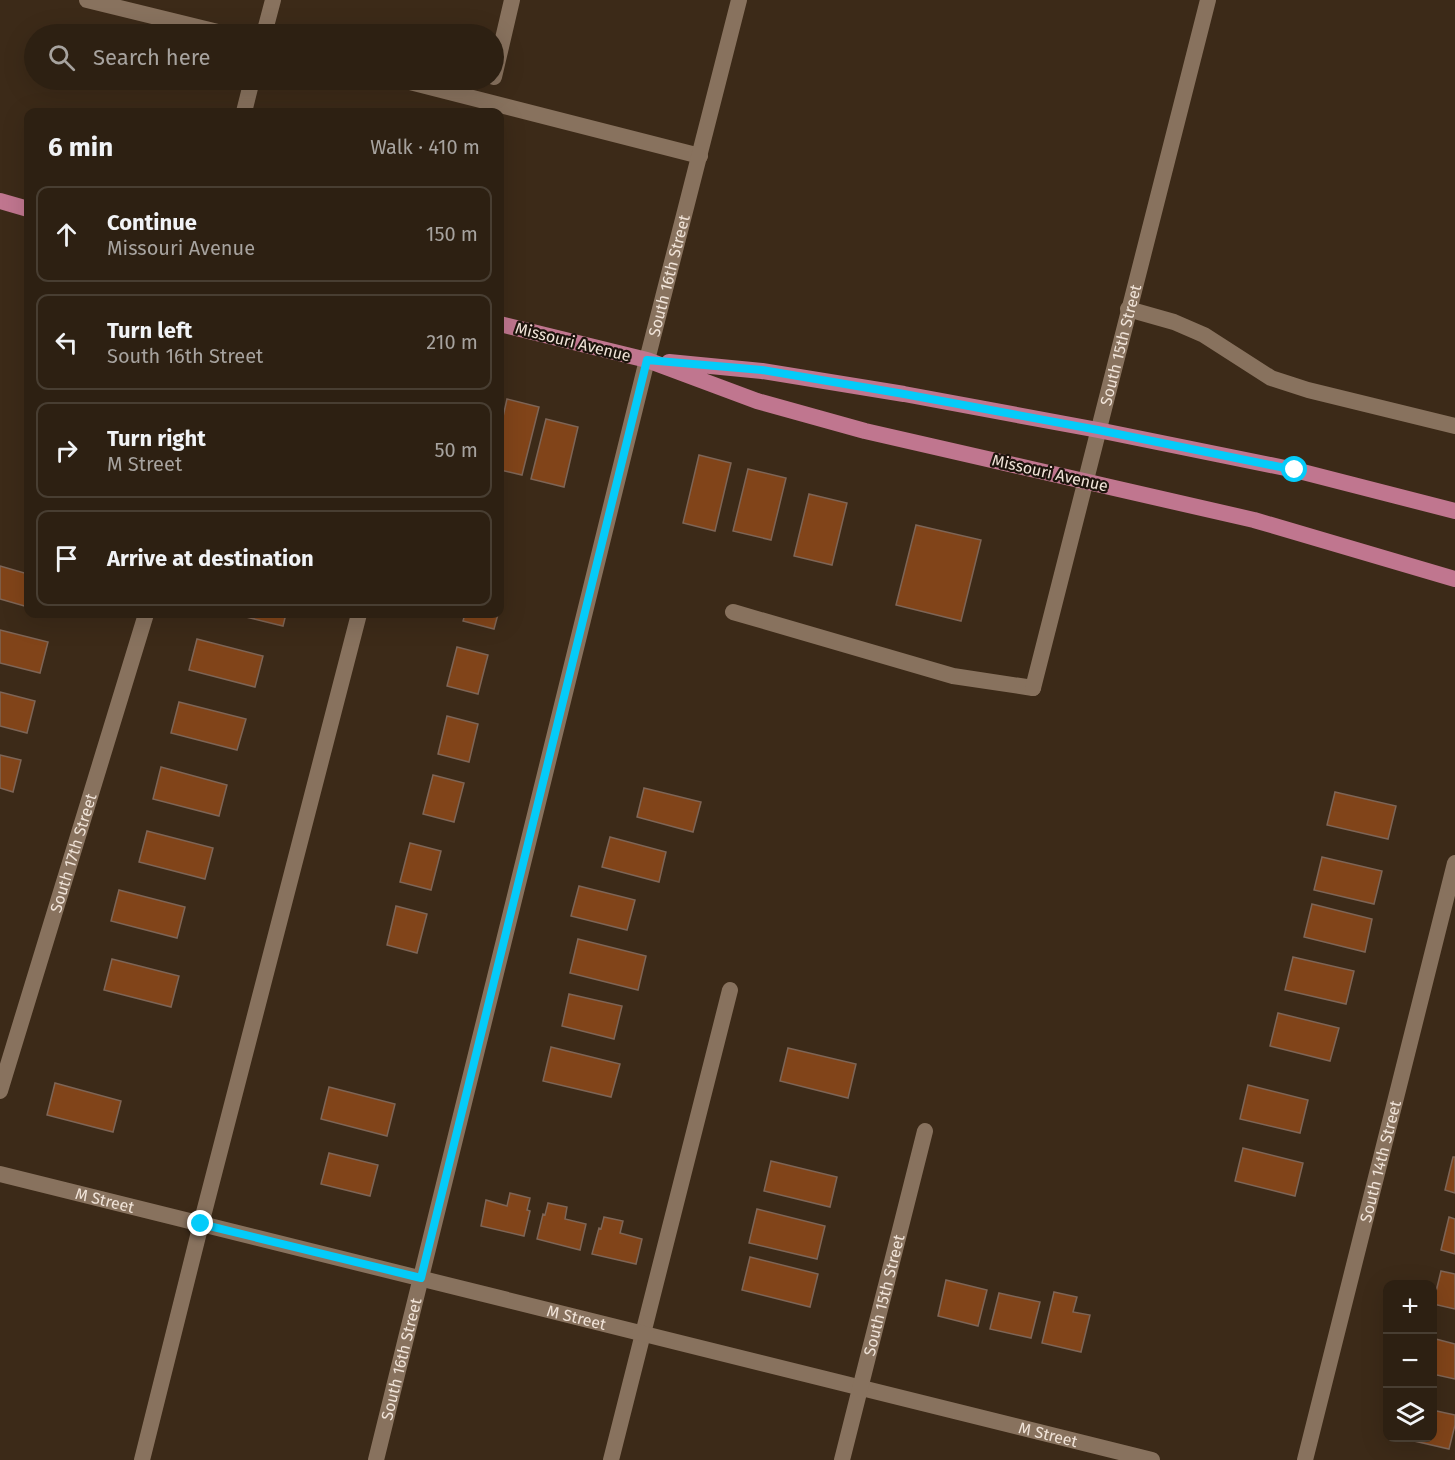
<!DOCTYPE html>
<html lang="en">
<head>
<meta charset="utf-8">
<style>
  body { margin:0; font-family:"Fira Sans",sans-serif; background:#392d20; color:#f1f3f6 }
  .controls { position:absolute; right:18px; bottom:18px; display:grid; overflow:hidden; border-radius:12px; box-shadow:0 6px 24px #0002 }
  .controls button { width:54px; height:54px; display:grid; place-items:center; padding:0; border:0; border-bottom:2px solid #483e32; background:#2d2012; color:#f1f3f6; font:30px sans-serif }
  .stop { position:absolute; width:18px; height:18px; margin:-14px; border:4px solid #04cbf9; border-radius:50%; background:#fff }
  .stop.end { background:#04cbf9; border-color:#fff; box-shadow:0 2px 6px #0008 }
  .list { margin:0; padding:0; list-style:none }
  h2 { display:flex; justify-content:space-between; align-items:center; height:78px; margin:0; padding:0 24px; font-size:26px }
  h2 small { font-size:20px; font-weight:400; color:#a7a39f }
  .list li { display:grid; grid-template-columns:39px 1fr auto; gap:18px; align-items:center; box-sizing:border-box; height:96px; margin:0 12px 12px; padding:0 12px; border:2px solid #483e32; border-radius:12px }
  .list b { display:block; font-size:22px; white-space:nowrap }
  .list p { margin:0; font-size:20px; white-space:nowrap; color:#a7a39f }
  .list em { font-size:20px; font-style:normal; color:#a7a39f }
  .icon { flex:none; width:33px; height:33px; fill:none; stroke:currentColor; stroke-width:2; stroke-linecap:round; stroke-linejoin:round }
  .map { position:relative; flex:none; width:1455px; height:1460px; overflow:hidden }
  .search { position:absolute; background:#2d2012; box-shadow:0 6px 24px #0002; left:24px; top:24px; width:480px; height:66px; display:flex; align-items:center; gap:15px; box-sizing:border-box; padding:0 21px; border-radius:33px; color:#a7a39f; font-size:22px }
  .panel { position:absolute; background:#2d2012; box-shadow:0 6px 24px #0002; left:24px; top:108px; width:480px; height:510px; border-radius:12px }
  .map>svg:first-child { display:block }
  .building { fill:#814419; stroke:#7e6556; stroke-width:1.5 }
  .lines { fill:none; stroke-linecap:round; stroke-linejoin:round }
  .service { stroke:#88725e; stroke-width:16 }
  .minor { stroke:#88725e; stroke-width:16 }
  .primary { stroke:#c0768f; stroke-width:16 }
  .route { stroke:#04cbf9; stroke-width:8 }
  .labels { text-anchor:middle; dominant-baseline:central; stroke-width:4.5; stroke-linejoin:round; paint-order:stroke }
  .street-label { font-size:16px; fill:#f0e3d8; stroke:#1d140c }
</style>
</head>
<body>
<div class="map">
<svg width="1455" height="1460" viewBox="0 0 1455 1460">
  <rect width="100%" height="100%" fill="#3c2a18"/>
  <!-- building -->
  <path class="building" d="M507 399 539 407 522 475 500 470V430Z
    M546 419 578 427 564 487 531 479Z
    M699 455 731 463 715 531 683 523Z
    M748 469 786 478 771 540 733 531Z
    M809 494 847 503 832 565 794 556Z
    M916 525 981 540 961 621 896 605Z
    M0 566 28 574V607L0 599Z
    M234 614H286L283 626Z
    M465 614H498L494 629 463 621Z
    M0 630 48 642 40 673 0 663Z
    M197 639 263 656 255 687 189 670Z
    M457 647 488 655 478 694 447 686Z
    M0 692 35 701 27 733 0 726Z
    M179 702 246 719 237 750 171 733Z
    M447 716 478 724 469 762 438 754Z
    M0 755 21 760 13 792 0 788Z
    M161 767 227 785 219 816 153 799Z
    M433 775 464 783 454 822 423 814Z
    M644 788 701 802 693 832 637 817Z
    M1335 792 1396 806 1388 839 1327 825Z
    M147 831 213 848 205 879 139 862Z
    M610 837 666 852 659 882 602 867Z
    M410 843 441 851 431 890 400 882Z
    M1322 857 1382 871 1374 904 1314 890Z
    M579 886 635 900 627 930 571 916Z
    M119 890 185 907 177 938 111 921Z
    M1312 904 1372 919 1365 952 1304 937Z
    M396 906 427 914 417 953 387 945Z
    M578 939 646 956 638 990 570 973Z
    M1293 957 1354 971 1346 1004 1285 990Z
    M112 959 179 976 171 1007 104 990Z
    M569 994 622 1006 614 1039 562 1026Z
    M1278 1013 1339 1028 1330 1061 1270 1046Z
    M551 1047 620 1064 611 1097 543 1081Z
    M788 1048 856 1064 848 1098 780 1081Z
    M55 1083 121 1101 113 1132 47 1115Z
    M1248 1085 1308 1100 1300 1133 1240 1119Z
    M329 1087 395 1104 387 1136 321 1119Z
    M1243 1148 1303 1163 1295 1196 1235 1181Z
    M329 1153 378 1165 370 1196 321 1184Z
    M1453 1157H1455V1193L1445 1190Z
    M771 1161 837 1177 830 1207 764 1191Z
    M510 1193 530 1198 527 1210 530 1211 524 1236 481 1226 486 1200 507 1206Z
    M548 1203 567 1207 565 1219 586 1224 580 1250 537 1239 543 1214 545 1215Z
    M757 1209 825 1226 817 1259 749 1243Z
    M604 1217 623 1221 620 1233 642 1239 636 1264 592 1254 599 1228 601 1229Z
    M1449 1217 1455 1219V1254L1441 1250Z
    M750 1257 818 1274 810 1307 742 1290Z
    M1441 1271 1455 1274V1309L1433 1304Z
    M946 1280 987 1290 978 1326 938 1316Z
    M1054 1292 1077 1297 1073 1312 1090 1315 1081 1352 1042 1343Z
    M999 1293 1040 1302 1031 1338 990 1329Z
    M1432 1338 1455 1344V1379L1432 1374Z
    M1432 1410 1455 1415V1425L1449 1449 1401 1438H1432Z"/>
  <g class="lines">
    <!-- service -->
    <path class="service" d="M87 0 226 34
      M494 77 512 0
      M402 80 700 156
      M733 612 953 676 1033 688
      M142 1460 201 1224 359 614
      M611 1460 730 990"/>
    <!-- minor -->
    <g class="minor">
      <path d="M264 34 273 0"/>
      <path d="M244 112 252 80"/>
      <path d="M1128 309 1174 322 1204 335 1271 378 1308 390 1455 426"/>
      <path id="s1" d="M1033 688 1208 0"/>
      <path id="s2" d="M0 1091 146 614"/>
      <path id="s3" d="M0 1174 1152 1460"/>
      <path id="s4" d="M376 1460 647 360 739 0"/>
      <path id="s5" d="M842 1460 925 1131"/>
      <path id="s6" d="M1305 1460 1455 863"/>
    </g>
    <!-- primary -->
    <path class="primary" d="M0 201 28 209
      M500 324 647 360 757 401 865 431 1254 520 1455 579
      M669 362 762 371 904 394 1098 430 1295 470 1455 511"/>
  </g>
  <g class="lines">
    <!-- route -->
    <path class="route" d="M201 1224 421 1278 647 360 762 370 904 394 1098 430 1295 470"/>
  </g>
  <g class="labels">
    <!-- street labels -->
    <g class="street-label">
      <text stroke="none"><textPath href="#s4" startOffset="1220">South 16th Street</textPath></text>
      <text transform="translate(573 342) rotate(14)">Missouri Avenue</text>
      <text stroke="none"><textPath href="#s1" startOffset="354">South 15th Street</textPath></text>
      <text transform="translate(1050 473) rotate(13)">Missouri Avenue</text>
      <text stroke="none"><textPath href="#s2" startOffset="249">South 17th Street</textPath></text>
      <text stroke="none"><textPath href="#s6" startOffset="308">South 14th Street</textPath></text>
      <text stroke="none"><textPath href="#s3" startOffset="108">M Street</textPath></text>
      <text stroke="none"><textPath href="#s5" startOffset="170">South 15th Street</textPath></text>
      <text stroke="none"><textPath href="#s3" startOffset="594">M Street</textPath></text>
      <text stroke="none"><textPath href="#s4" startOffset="104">South 16th Street</textPath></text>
      <text stroke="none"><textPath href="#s3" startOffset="1080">M Street</textPath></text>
    </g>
  </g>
</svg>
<div class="controls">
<button>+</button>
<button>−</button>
<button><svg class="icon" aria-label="layers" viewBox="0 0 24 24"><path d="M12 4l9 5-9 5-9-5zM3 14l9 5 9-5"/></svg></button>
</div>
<div class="stop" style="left:1295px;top:470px"></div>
<div class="stop end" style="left:201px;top:1224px"></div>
<div class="search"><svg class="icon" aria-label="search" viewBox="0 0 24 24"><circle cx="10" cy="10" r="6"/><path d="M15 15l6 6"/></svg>Search here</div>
<section class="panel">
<h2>6 min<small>Walk · 410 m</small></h2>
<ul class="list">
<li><svg class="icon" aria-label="ahead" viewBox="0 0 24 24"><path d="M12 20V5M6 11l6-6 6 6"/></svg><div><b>Continue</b><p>Missouri Avenue</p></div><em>150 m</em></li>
<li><svg class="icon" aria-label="left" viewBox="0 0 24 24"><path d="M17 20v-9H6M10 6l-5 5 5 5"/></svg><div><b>Turn left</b><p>South 16th Street</p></div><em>210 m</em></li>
<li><svg class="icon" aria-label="right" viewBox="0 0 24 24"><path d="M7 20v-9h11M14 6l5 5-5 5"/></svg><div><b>Turn right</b><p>M Street</p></div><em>50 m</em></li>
<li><svg class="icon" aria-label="arrive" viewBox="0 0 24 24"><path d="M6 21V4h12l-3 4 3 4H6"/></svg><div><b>Arrive at destination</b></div></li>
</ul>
</section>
</div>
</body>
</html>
